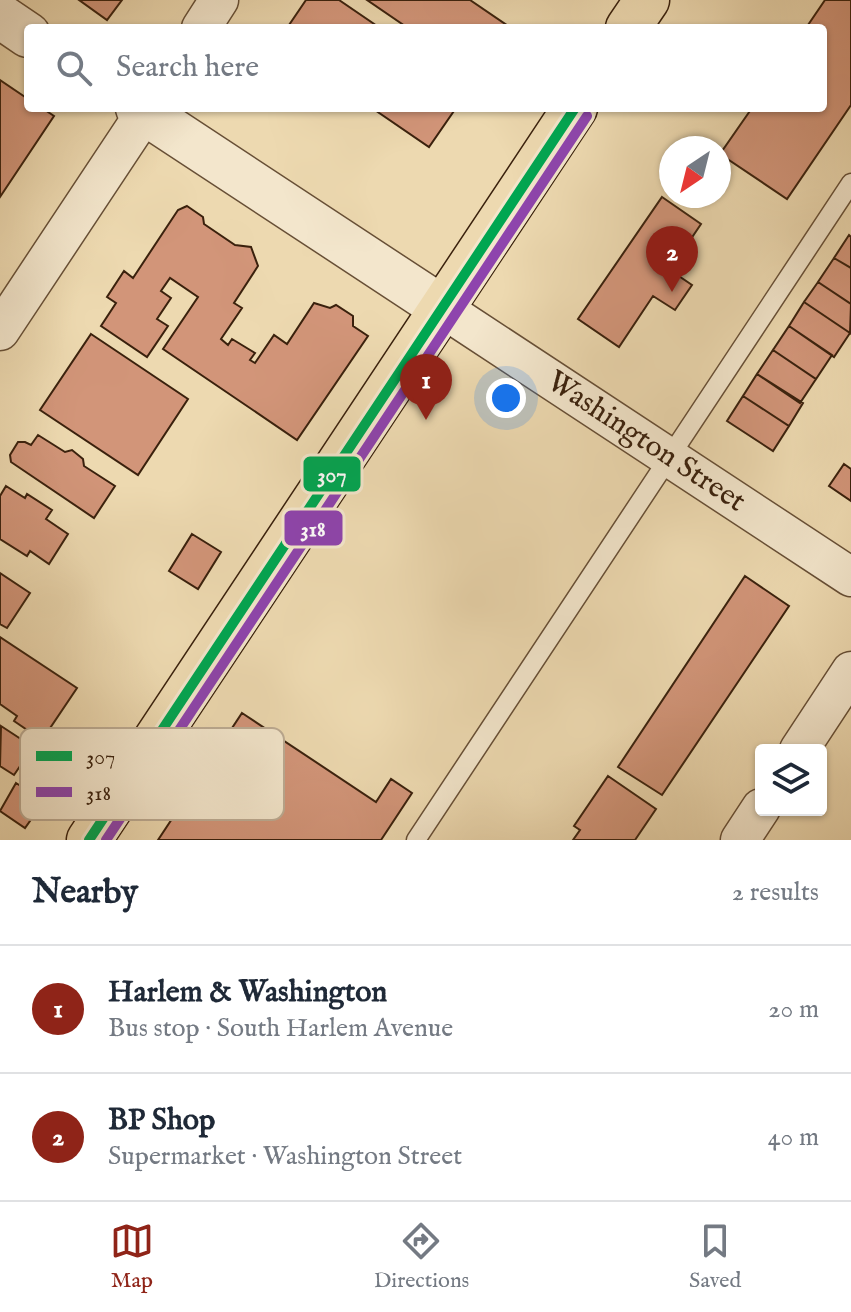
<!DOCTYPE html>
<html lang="en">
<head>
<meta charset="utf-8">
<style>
  body { margin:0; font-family:"IM FELL English",serif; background:#f2f2f3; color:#1f2937 }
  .controls { position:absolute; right:24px; bottom:24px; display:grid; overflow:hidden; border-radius:8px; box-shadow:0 2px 6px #0004 }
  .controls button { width:72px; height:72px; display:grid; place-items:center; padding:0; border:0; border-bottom:2px solid #e0e1e3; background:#fff; color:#1f2937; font:40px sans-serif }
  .compass { position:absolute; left:659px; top:136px; width:72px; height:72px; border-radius:50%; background:#fff; box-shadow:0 2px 6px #0004; rotate:215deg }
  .you { position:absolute; left:506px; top:398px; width:28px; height:28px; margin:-20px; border:6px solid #fff; border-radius:50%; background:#1a73e8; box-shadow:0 0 0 12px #1a73e833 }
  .badge { display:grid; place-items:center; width:52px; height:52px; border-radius:50%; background:#8f2418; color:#fff; font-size:26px; font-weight:700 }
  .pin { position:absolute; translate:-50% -66px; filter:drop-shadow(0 2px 4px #0008) }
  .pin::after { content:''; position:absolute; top:42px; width:28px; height:24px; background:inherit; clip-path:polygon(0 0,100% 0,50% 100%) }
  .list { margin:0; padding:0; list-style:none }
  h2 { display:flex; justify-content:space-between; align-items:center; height:104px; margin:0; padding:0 32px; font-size:34px }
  h2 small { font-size:26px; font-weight:400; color:#747a83 }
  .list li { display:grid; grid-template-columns:52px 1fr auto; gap:24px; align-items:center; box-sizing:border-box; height:128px; padding:0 32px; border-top:2px solid #e0e1e3 }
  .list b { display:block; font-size:30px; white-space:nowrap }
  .list p { margin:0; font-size:26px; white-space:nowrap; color:#747a83 }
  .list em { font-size:26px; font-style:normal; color:#747a83 }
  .icon { flex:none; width:44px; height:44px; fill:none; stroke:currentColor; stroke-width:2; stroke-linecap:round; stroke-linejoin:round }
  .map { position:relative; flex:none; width:851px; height:840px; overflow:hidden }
  .search { position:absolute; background:#fff; box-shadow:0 2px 6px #0004; left:24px; right:24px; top:24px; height:88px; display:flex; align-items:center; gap:20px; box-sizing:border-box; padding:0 28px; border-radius:8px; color:#747a83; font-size:30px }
  .sheet { height:360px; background:#fff }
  nav { display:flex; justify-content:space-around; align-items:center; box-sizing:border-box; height:112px; border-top:2px solid #e0e1e3; background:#fff; font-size:22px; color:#747a83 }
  nav a { display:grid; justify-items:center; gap:4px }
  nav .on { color:#8f2418 }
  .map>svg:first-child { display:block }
  .building { fill:#d29579; stroke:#3a210d; stroke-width:2 }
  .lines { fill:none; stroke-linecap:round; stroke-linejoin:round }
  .service-casing { stroke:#674f36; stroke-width:21 }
  .minor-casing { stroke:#674f36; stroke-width:41 }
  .tertiary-casing { stroke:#674f36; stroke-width:47 }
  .primary-casing { stroke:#3a210d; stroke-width:47 }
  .service { stroke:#f3e6cc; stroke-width:18 }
  .minor { stroke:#f3e6cc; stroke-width:38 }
  .tertiary { stroke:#f3e6cc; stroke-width:44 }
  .primary { stroke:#edd9b0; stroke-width:44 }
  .bus-1-casing { stroke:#f3e6cc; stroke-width:16 }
  .bus-2-casing { stroke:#f3e6cc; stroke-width:16 }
  .bus-1 { stroke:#00a651; stroke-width:10 }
  .bus-2 { stroke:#8e44ad; stroke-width:10 }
  .labels { text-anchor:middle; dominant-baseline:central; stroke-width:6; stroke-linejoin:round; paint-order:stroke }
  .street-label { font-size:30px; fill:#3a210d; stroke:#f3e6cc }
  .key { fill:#f3e6cc; stroke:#bcab93; stroke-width:2 }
  .key-label { font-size:22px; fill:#3a210d }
  .line-badge { stroke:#f3e6cc; stroke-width:3 }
  .badge-label { font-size:22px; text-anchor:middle; font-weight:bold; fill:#fff }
</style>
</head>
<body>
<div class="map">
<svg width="851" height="840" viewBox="0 0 851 840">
  <rect width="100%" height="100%" fill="#edd9b0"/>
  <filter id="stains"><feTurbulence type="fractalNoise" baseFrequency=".0025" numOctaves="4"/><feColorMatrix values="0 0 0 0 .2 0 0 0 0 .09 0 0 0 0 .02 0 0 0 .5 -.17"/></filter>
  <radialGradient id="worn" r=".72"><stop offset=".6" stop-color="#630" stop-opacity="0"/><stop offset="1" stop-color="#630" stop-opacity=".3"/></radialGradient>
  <!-- building -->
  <path class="building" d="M79 0H122L107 20Z
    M306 0H339L380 28H287Z
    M367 0H470L511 28H408Z
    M825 0H851V105L787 199 720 154 752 108H823V28H806Z
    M0 80 28 99V108H42L54 116 0 197Z
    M372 108H456L429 147Z
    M662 197 701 224 670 270 692 285 675 310 653 296 619 347 578 319Z
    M187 206 203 217 204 224 235 245 251 247 258 266 234 303 242 308 221 339 228 345 232 339 255 353 250 360 255 363 274 335 287 344 314 303 330 308 336 305 353 316V326L368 336 297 440 163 349 198 297 170 278 161 291 171 298 157 319 168 326 147 357 101 326 116 303 107 297 124 271 133 278 178 210Z
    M849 235 851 237V268L834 258Z
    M834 258 851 268V304L818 282Z
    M818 282 851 304 850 333 804 302Z
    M804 302 850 333 834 357 789 326Z
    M789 326 832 355 816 379 773 350Z
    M91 334 188 399 138 475 40 410Z
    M773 350 816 379 800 403 757 374Z
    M757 374 803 403 789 426 743 396Z
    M743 396 789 426 773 451 727 421Z
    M38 435 65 452 72 450 83 459 84 466 115 486 94 518 11 462 10 455 18 442H25L31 445Z
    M844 464 851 469V501L829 486Z
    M6 486 25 498 27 494 52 510 46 519 68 534 49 564 30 551 27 556 0 539V496Z
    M192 534 221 552 198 589 169 571Z
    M0 573 30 593 7 628 0 624Z
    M745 576 789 606 662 795 618 767Z
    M0 637 77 688 42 740 14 721 17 716 0 704Z
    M242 713 376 802 391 779 412 793 381 840H158Z
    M1 726 33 747 14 775 0 766Z
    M608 776 656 809 635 840H573L580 830 574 826Z
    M16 783 44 801 25 828 0 811Z"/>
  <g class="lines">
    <!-- service casing -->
    <g class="service-casing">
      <path id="service" d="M416 840 851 183"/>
    </g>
    <!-- minor casing -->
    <g class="minor-casing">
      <g id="minor">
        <path d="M201 28 219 0"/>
        <path id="s1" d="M442 308 851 577"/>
        <path d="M0 331 148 108"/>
        <path d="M799 750 851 671"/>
        <path d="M740 840 761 808"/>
      </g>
    </g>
    <!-- tertiary casing -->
    <g class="tertiary-casing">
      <path id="tertiary" d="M0 16 28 35
        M138 108 442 308"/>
    </g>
    <!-- primary casing -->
    <g class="primary-casing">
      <path id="primary" d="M628 28 647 0
        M89 840 575 108"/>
    </g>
    <!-- service -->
    <use href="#service" class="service"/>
    <!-- minor -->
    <use href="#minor" class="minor"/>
    <!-- tertiary -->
    <use href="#tertiary" class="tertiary"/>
    <!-- primary -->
    <use href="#primary" class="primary"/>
    <!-- bus-1 casing -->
    <g class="bus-1-casing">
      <path id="bus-1" d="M89 840 575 108"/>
    </g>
    <!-- bus-2 casing -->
    <g class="bus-2-casing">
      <path id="bus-2" d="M106 840 587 116"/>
    </g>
    <!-- bus-1 -->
    <use href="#bus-1" class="bus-1"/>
    <!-- bus-2 -->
    <use href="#bus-2" class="bus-2"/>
  </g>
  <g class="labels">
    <!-- street labels -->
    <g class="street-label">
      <text stroke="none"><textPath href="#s1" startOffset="244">Washington Street</textPath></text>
    </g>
  </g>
  <!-- legend -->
  <rect x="20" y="728" width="264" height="92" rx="12" class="key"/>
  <rect x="36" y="751" width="36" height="10" fill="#00a651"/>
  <rect x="36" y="787" width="36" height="10" fill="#8e44ad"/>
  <g class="key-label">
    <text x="86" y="764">307</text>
    <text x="86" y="800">318</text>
  </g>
  <g class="line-badge">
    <rect x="302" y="455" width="60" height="38" rx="8" fill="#00a651"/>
    <rect x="283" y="509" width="61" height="38" rx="8" fill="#8e44ad"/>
  </g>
  <g class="badge-label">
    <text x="332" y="482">307</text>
    <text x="313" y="536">318</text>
  </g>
  <rect width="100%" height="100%" filter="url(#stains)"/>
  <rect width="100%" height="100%" fill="url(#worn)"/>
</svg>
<div class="controls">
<button><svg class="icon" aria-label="layers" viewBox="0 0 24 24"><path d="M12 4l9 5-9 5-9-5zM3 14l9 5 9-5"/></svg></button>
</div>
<svg class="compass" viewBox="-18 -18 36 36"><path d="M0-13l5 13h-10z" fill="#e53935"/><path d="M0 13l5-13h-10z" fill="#747a83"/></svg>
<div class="you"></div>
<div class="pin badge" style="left:426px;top:420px">1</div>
<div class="pin badge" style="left:672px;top:292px">2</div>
<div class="search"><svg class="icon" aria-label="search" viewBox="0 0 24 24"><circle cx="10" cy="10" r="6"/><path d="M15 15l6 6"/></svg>Search here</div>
</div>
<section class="sheet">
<h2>Nearby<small>2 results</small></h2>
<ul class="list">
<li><span class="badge">1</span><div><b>Harlem &amp; Washington</b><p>Bus stop · South Harlem Avenue</p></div><em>20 m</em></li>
<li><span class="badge">2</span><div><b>BP Shop</b><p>Supermarket · Washington Street</p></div><em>40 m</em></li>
</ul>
</section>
<nav>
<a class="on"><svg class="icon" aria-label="map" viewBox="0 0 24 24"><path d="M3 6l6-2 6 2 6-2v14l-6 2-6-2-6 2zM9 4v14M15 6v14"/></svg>Map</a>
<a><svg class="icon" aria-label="directions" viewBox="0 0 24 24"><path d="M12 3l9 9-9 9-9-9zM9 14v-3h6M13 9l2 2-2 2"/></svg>Directions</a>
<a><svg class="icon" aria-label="saved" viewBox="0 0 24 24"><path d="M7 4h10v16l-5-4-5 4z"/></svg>Saved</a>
</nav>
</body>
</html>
